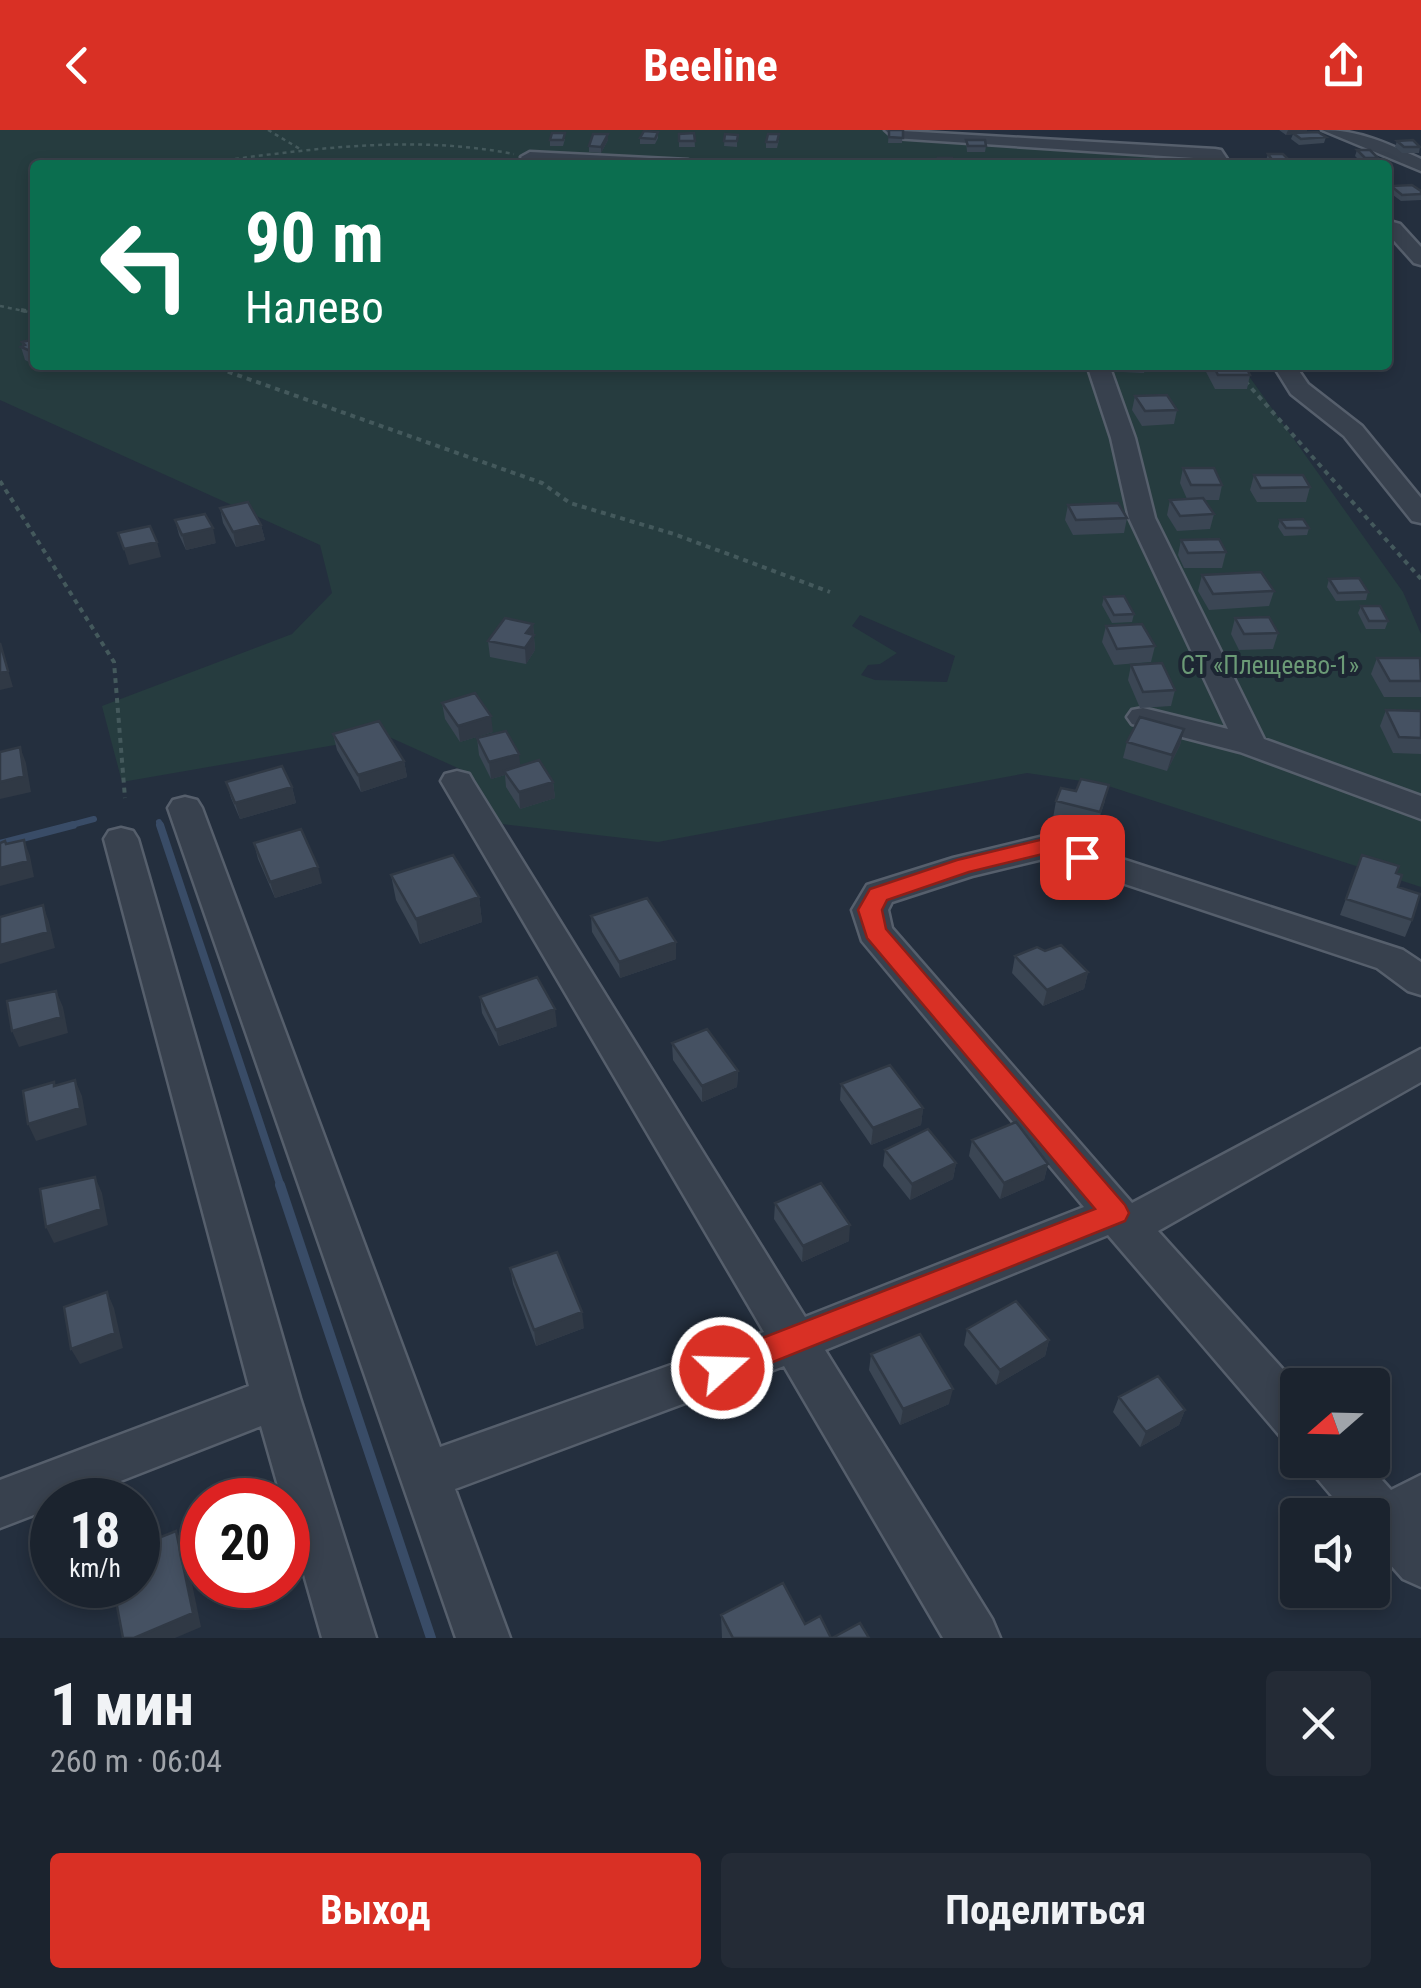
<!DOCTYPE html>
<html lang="ru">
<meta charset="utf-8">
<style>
body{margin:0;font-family:"Roboto Condensed",sans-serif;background:#242b36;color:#f1f3f6;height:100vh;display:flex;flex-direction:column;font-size:38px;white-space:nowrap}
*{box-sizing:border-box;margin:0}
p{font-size:32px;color:#a0a4aa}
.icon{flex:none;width:55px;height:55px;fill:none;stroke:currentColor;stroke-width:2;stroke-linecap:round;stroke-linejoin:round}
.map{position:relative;height:1508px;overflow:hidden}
.drawer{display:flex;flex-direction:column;background:#1b232e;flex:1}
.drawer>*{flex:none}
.banner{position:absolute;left:30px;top:30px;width:1362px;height:210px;border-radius:10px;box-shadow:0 5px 15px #0003,0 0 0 2px #39404a;background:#0b6e4f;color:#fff;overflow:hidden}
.needle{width:65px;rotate:250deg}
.tools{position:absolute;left:1280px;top:1238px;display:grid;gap:20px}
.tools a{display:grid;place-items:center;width:110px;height:110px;border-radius:10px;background:#1b232e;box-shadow:0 5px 15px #0003,0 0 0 2px #39404a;font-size:50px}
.speed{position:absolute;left:30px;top:1348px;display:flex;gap:20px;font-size:50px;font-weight:700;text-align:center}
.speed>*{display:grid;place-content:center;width:130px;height:130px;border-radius:50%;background:#1b232e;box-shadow:0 5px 15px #0003,0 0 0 2px #39404a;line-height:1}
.speed small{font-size:25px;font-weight:400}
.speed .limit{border:15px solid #d22;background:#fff;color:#111}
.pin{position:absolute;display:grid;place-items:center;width:85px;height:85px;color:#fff;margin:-42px;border-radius:20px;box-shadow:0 5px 15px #0006}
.me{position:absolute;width:110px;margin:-55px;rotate:70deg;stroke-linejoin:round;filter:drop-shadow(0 0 8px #0008)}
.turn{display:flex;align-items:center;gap:35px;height:210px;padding:0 50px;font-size:45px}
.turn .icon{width:130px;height:130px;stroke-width:2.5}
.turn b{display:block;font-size:70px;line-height:85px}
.round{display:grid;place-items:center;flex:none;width:105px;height:105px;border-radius:10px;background:#242b36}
.headline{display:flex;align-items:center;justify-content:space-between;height:170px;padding:0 50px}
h1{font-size:60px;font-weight:700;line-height:75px}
.primary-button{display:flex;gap:20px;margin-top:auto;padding:20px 50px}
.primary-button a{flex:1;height:115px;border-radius:10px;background:#d93025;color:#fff;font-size:40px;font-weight:700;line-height:115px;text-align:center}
.primary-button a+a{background:#242b36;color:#f1f3f6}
header{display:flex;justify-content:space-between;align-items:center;height:130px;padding:0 50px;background:#d93025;color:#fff;font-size:45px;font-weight:700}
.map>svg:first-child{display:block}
</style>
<header><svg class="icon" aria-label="back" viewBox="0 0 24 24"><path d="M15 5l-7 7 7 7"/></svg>Beeline<svg class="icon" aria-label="share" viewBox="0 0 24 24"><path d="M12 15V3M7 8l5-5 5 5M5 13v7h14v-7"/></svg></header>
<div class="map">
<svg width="1421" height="1508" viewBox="0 0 1421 1508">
<rect width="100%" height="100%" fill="#242f3e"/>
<path fill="#263c3f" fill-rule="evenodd" d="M0,0H893L894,3L1215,24L1222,35H35V235H1241L1403,462L1421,504V757L1102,654L1027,643L658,712L476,691L471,644L387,606L122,652L102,576L292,504L332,463L320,415L0,270ZM860,485L955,526L947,552L875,550L861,545L868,535L880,534L897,523L852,496Z"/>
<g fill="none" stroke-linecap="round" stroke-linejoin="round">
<path stroke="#394c67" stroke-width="6" d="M159,692L161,697
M64,697L94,689"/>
<path stroke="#394c67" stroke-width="8" d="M160,695L281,1057
M0,714L73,695"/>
<path stroke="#394c67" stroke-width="10" d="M280,1055L431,1508"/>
<g stroke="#565f6c" stroke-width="5">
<path id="minor" d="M885,0L1215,19L1221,20L1231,35H1213L1209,29L894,8Z
M1322,0C1359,0 1387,13 1421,29V41Z
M530,22L688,30L697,35L524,31L521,27Z
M1393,92L1400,94L1421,117V135L1414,133L1388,104V94Z
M1087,235H1109L1135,308L1155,388L1264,609L1421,666V689L1240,622L1132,594L1127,587L1132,580L1143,578L1228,599L1129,388L1111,308Z
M1273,235H1295L1308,254L1362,296L1421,368V393L1412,391L1344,306L1291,264Z
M457,641L469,644L473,651L805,1187L1084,1077L862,811L852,780L867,755L953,728L1048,705L1403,820L1421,832V865L1408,861L1377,838L1047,728L972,746L892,772L888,780L892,798L1132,1073L1421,919V952L1158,1101L1298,1256V1313L1281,1307L1108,1105L825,1220L992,1489L1000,1508H943L784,1236L455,1359L510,1508H456L168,678L173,670L185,667L197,670L202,678L440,1317L764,1202L441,651L445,644Z
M121,698L133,701L138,709L300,1268L376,1508H322L288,1388V1370H282L261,1296L72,1370H52V1378L0,1398V1350L249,1256L104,709L109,701Z
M1308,1330H1364L1391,1360L1421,1345V1457L1403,1449L1372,1414V1385H1348L1315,1346Z"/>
</g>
<path stroke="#44595c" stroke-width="2.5" stroke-dasharray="4 4" stroke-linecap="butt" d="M268,0L300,19
M219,31C318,18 415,5 514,24
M0,176L33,183"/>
<path stroke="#44595c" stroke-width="4" stroke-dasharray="5 5" stroke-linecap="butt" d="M21,180L35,183
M209,235L542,353L570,373L674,404L830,462
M1245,251L1421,449
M0,351L114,532L125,668"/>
<use href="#minor" fill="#38414e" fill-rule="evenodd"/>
</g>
<path fill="#3b4654" d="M889,0H903L902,13H888Z
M1279,0H1307L1306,2L1326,7L1324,13L1299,15L1291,9L1293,4L1286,5Z
M658,2V8L655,14H640V8Z
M694,3L695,17H679V4Z
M608,4V10L601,23L589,22V16Z
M725,4L737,10V17L724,16Z
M565,9L563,16H550V10Z
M779,10L777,18H766V12Z
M966,10L986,16L985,22H967Z
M1397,11L1420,17L1419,23H1402L1395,17Z
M1357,20L1378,28L1377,34H1363L1355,26Z
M1268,24L1289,30L1288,35H1271L1266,30Z
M1391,56L1421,61V70L1401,71L1389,62Z
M35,209V235L25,230L21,217L23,216L22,212Z
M1122,235H1146L1144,243L1123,242Z
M1191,235H1245L1250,245L1247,259H1215L1205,240L1207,235Z
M1135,266L1177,280L1174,294L1142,296L1132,280Z
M1183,338L1222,355L1219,370H1204L1214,384L1210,399L1177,401L1167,385L1170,370L1187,369L1180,353Z
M1254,345L1310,357L1306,372H1257L1250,360Z
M1068,375L1127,388L1124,403L1073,405L1065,390Z
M220,378L261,395L265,410L236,417L223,393Z
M175,390L216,413L186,420L179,405Z
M1280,390L1309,398L1307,405L1284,406L1278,397Z
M1181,410L1226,422L1222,438H1184L1178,425Z
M1202,445L1274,461L1269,476L1209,480L1198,461Z
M1329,449L1368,462L1366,470L1336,471L1327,457Z
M1104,467L1134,484L1132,492L1112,493L1102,475Z
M1361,476L1388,491L1385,499H1366L1358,483Z
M1235,488L1278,503L1273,519L1239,520L1231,504Z
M533,494L535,520L526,534L490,527L488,511Z
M1106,496L1155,516L1151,532L1114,535L1102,512Z
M1377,528L1421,529V567H1384L1371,544Z
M1131,535L1175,560L1171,576L1140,578L1128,550Z
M442,573L493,602L460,612L445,589Z
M1386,580L1421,581V624L1393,623L1380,596Z
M1184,599L1180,615L1167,641L1123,628L1127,612Z
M333,604L404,631L407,647L361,662L337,620Z
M477,608L520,636L553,652L555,668L520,679L506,657L505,645L491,649L479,625Z
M226,652L292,657L296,673L240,689L231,668Z
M1056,671H1105L1096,698L1053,688Z
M254,713L322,753L275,768L258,729Z
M1362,725L1396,743L1398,757L1412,790L1405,807L1340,785Z
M391,745L479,767L482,792L420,814L396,770Z
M591,786L676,829L620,848L592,802Z
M1015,826L1088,842L1084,859L1043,876L1012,843Z
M480,867L557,896L499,916L482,883Z
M672,913L738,941L737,957L702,972L673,930Z
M841,954L923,978L921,995L871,1015L840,970Z
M972,1010L1048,1034L1044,1050L1000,1069L969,1026Z
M885,1020L956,1033L953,1049L910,1070L883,1036Z
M775,1073L849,1111L802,1132L774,1089Z
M510,1138L584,1198L536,1216L513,1154Z
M967,1199L1049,1210L1045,1226L996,1255L964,1215Z
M871,1224L949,1274L900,1295L869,1240Z
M1119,1267L1185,1280L1179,1295L1140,1317L1113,1282Z
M721,1485L805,1494L831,1508H722Z"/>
<path fill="#303945" d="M1288,0H1307L1306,3L1286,5Z
M608,4V10L601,23V17Z
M261,395L265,410L236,417L233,402Z
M213,398L216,413L186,420L182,405Z
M157,412L161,427L129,435L124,419Z
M533,494L535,520L526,534L525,518L526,503Z
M0,513L13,557L0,560Z
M491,586L493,602L460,612L458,596Z
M1184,599L1180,615L1167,641L1172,625Z
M20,617L26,633L31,662L0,669V652Z
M519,624L521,641H504L505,645L491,649L489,632Z
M404,631L407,647L361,662L358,645Z
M553,652L555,668L520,679L519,662Z
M292,657L296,673L240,689L235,673Z
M24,710L30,726L34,747L0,756V738Z
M318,737L322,753L275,768L270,752Z
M479,767L482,792L420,814L416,789Z
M43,775L49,792L55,818L0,834V815Z
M676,812V829L620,848L619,832Z
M1088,842L1084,859L1043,876L1047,860Z
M56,861L63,877L68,903L19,917L12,901Z
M555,879L557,896L499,916L496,900Z
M738,941L737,957L702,972V956Z
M75,950L82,966L87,995L36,1011L28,994Z
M923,978L921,995L871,1015L873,998Z
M956,1033L953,1049L910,1070L912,1054Z
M1048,1034L1044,1050L1000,1069L1004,1053Z
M95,1047L102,1063L108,1095L54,1113L46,1097Z
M850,1095L849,1111L802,1132L803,1116Z
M107,1162L114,1178L123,1218L80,1234L71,1219Z
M582,1182L584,1198L536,1216L534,1200Z
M1049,1210L1045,1226L996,1255L1000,1240Z
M953,1259L949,1274L900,1295L903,1279Z
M1185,1280L1179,1295L1140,1317L1146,1302Z
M176,1401L184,1415L201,1497L175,1508H134Z"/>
<path fill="#455162" stroke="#303945" stroke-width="2.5" d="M889,0H903V8L889,7Z
M644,1L658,2L655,9L640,8Z
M1318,2L1326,7L1301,9L1293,3Z
M552,3H565L563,10H550Z
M694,3L695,11H679V4Z
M593,4H608L601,17L589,16Z
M725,4L738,5L737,11H724Z
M768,4H779L777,12H766Z
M966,10H985L986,16H968Z
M1413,10L1420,17H1404L1397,11Z
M1357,20H1370L1378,28H1365Z
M1268,24H1283L1289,30L1273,31Z
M938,28H952L953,35H940Z
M1161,30H1174L1177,35H1164Z
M1412,55L1421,61V64L1402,65L1391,56Z
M35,209V223L21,217L25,215L22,212Z
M1213,235H1245L1250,245H1218Z
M1167,265L1177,280L1145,281L1135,266Z
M1183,338H1214L1222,355H1191Z
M1254,345H1303L1310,357L1261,358Z
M1203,368L1214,384L1180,386L1170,370Z
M248,372L261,395L233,402L220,378Z
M1118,373L1127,388L1076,390L1068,375Z
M205,384L213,398L182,405L175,390Z
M1303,389L1309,398H1286L1280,390Z
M150,396L157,412L124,419L118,403Z
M1219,409L1226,422L1188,423L1181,410Z
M1261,442L1274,461L1213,464L1202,445Z
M1359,448L1368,462L1338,463L1329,449Z
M1124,466L1134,484L1114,485L1104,467Z
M1361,476H1380L1388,491H1369Z
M1269,487L1278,503L1244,504L1235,488Z
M505,488L533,494L526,503L534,505L525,518L488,511Z
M1142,494L1155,516L1117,519L1106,496Z
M0,513L8,541L0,543Z
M1377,528H1420L1421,551H1390Z
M1162,533L1175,560L1143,562L1131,535Z
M475,563L491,586L458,596L442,573Z
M1386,580L1421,581V608L1399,607Z
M1140,587L1184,599L1172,625L1127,612Z
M379,591L404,631L358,645L333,604Z
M506,601L519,624L489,632L477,608Z
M20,617L24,646L0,652V622Z
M539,630L553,652L519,662L504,641Z
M282,636L292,657L235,673L226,652Z
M1081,649L1109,655L1100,682L1056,671L1061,658L1076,661Z
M301,699L318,737L270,752L254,713Z
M24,710L28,731L0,738V713L5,711L6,714Z
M453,725L479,767L416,789L391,745Z
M1362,725L1399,736L1396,743L1402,745L1398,757L1420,764L1412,790L1346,769Z
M647,768L676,812L619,832L591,786Z
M43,775L48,802L0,815V787Z
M1061,815L1088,842L1047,860L1015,826L1037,817L1045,821Z
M537,847L555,879L496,900L480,867Z
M56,861L61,887L12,901L7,871Z
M707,899L738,941L702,956L672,913Z
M890,935L923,978L873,998L841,954Z
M75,950L80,978L28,994L23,961L54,952V956Z
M1016,992L1048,1034L1004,1053L972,1010Z
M928,999L956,1033L912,1054L885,1020Z
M95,1047L101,1079L46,1097L40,1059Z
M821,1053L850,1095L803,1116L775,1073Z
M557,1122L582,1182L534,1200L510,1138Z
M107,1162L115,1203L71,1219L64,1177Z
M1016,1171L1049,1210L1000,1240L967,1199Z
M920,1204L953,1259L903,1279L871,1224Z
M1158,1246L1185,1280L1146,1302L1119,1267Z
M176,1401L193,1483L134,1508H123L113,1455H138V1416Z
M783,1453L805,1494L820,1486L831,1508H733L721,1485Z
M860,1493L869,1508H832Z"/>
<path fill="#d93025" stroke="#8d1f18" stroke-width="2.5" d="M1048,708L1090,722L1093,727L1082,734L1047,723L969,742L887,770L882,780L886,799L1125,1075L1129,1083L1125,1091L733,1248L722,1252L711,1248L707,1238L711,1228L1095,1079L867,808L858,780L870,759L957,730Z"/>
<g text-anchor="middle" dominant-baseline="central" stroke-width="8" stroke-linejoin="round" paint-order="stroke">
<g font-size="25" fill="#6b9a76" stroke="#1d2633">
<text x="1270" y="535">СТ «Плещеево-1»</text>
</g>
</g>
</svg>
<div class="tools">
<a><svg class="needle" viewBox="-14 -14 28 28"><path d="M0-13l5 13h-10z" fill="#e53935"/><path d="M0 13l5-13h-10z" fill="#a0a4aa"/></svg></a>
<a><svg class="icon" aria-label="sound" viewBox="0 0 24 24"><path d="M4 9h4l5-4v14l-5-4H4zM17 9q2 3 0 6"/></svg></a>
</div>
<div class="speed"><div>18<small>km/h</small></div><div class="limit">20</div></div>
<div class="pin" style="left:1082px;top:727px;background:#d93025"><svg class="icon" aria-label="arrive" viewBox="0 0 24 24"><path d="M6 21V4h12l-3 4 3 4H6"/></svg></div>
<svg class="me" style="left:722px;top:1238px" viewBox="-20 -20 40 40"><circle r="17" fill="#d93025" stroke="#fff" stroke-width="3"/><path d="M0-11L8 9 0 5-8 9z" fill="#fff"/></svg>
<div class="banner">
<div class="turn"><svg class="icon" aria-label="left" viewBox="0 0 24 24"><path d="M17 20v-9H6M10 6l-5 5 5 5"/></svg><div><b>90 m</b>Налево</div></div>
</div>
</div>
<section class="drawer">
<div class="headline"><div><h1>1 мин</h1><p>260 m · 06:04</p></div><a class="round"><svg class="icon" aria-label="close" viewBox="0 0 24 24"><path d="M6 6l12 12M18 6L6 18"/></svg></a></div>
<div class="primary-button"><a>Выход</a><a>Поделиться</a></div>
</section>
